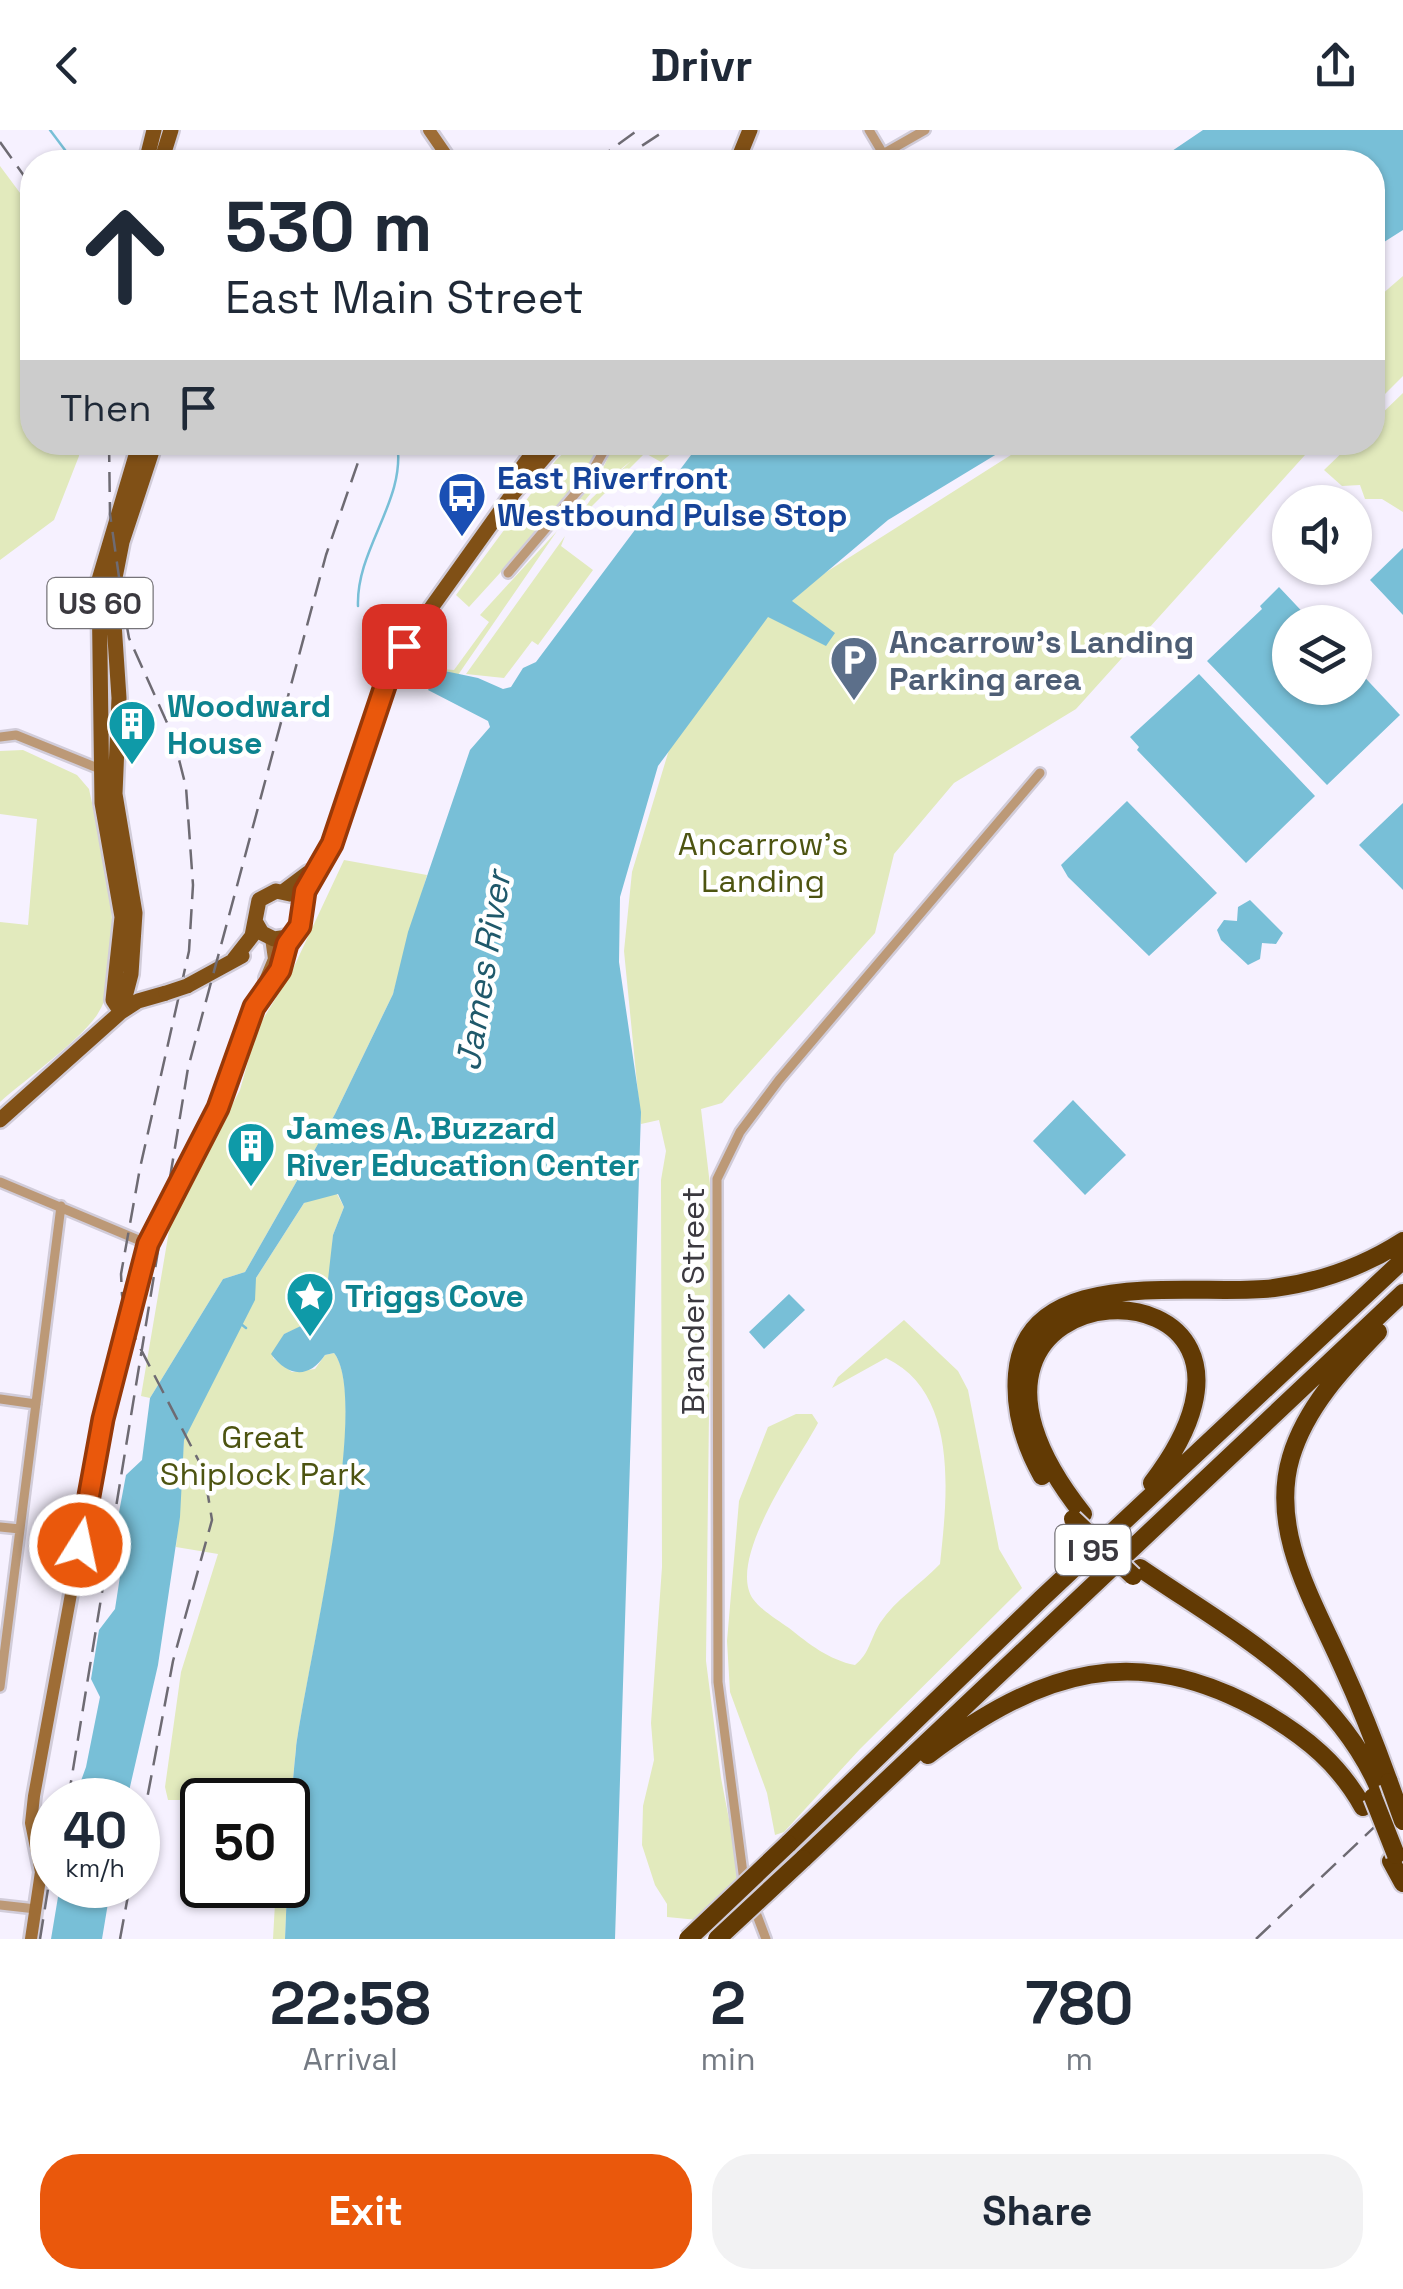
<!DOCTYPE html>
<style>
body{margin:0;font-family:"Space Grotesk",sans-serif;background:#f2f2f3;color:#1f2937;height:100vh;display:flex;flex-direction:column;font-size:38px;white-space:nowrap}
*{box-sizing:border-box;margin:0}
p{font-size:32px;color:#747a83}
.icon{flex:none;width:55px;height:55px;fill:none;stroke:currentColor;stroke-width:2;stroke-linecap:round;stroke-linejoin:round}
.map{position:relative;height:1809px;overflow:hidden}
.side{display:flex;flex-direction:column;background:#fff;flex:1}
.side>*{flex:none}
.banner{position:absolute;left:20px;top:20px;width:1365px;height:305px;border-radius:40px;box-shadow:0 2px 8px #0004;background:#fff;color:#1f2937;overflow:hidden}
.buttons{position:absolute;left:1272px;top:355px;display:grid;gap:20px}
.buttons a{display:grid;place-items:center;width:100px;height:100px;border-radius:50%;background:#fff;box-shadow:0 2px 8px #0004;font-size:50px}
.speed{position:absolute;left:30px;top:1648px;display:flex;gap:20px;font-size:50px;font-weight:700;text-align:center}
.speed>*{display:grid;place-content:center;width:130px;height:130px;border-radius:50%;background:#fff;box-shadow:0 2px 8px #0004;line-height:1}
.speed small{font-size:25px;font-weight:400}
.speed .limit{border:5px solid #111;border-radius:15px;background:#fff;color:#111}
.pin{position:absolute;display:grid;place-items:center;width:85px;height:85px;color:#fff;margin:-42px;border-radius:20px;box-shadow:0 5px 15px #0006}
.me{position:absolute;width:110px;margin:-55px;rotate:10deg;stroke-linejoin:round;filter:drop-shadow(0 0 8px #0008)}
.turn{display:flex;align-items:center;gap:35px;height:210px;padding:0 40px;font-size:45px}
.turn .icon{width:130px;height:130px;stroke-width:2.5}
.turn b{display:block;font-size:70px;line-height:85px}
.then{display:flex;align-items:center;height:95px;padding:0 40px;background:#0003;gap:20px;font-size:38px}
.eta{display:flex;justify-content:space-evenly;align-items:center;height:170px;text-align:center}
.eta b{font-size:60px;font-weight:700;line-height:70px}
.primary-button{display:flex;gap:20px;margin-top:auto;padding:20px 40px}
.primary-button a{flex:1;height:115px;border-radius:40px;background:#ea580c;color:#fff;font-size:40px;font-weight:700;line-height:115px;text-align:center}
.primary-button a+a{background:#f2f2f3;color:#1f2937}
header{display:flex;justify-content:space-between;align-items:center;height:130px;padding:0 40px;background:#fff;font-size:45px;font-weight:700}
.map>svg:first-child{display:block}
</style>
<header><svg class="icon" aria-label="back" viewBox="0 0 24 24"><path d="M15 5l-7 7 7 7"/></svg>Drivr<svg class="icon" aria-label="share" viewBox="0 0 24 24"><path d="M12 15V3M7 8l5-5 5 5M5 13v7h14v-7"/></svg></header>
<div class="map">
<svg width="1403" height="1809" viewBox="0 0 1403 1809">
<rect width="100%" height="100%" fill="#f6f1ff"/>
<path fill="#e2eabd" d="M0,36L32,79V312L80,313L79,326L54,390L0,430Z
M1403,146V246L1373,276V172Z
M1403,263V382L1382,369H1365L1360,355L1342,356L1324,340L1352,313L1372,312L1373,292Z
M574,313H602L572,364L469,477L456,465L556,330Z
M615,313H684L661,332L645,323L573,395L591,369L631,331L591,363L567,392L565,387L599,346Z
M1030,313H1335L1322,325H1305L1076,579L954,653L894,724L875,803L722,973L701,979L710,1055L711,1117L706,1531L721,1648L740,1746L698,1790L667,1787V1774L655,1755L642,1715L643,1676L654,1630L651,1593L662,1437L661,1050L666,1021L659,990L641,994L624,821L632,742L675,600L768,486L834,503L791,472L820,446Z
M557,401L458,545L441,539L454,540L489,492L480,485Z
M565,406L561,416L593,440L538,515L532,511L504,548L466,544Z
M23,620L77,645L89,659C101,716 132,833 97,885C79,911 26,949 0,972V792L28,795L37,689L0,684V621Z
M344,730L427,745L393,864L335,984L245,1142L223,1149L150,1268L141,1266L171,1089L240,960L257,899L291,843Z
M329,1063L337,1064L344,1077L333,1105L328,1177L319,1189L284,1204L273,1228L292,1242L315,1239L325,1225L334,1223C373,1272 304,1549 296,1619C289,1682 288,1746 285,1809H273L276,1755H288V1670H168L165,1657L181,1542L218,1424L176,1417L184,1310L195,1280L207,1264L256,1148L304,1073Z
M904,1190L958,1241L968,1260L999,1419L1022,1458L860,1619L784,1702L775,1705L767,1663L730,1562L727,1511L739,1371L768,1297L796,1284H812L818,1293C798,1331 726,1429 753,1469C761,1480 778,1490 789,1498C809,1514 829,1530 855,1535C870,1523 870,1509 880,1493C896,1469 920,1455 940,1434C947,1368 960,1263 886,1228L832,1258L838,1247Z"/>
<path fill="#78bfd7" d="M1203,0H1403V100L1373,119L1372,32H1131L1172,21Z
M700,313H1015L888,390L792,471L835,503L826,516L768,487L658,636L620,767L619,832L641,982L615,1809H285C288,1746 289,1682 296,1619C304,1549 372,1271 334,1223L325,1225C309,1249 288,1247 271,1224L284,1204L324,1185L333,1105L344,1077L338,1064L304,1073L256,1148L255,1170L184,1310L180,1387L158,1535L127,1670H74L86,1637L100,1567L91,1549L99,1500L115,1479L124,1420L114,1409L126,1345L142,1330L150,1268L223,1149L245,1142L335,984L393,864L408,802L470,620L490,597L488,591L428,560L440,540L478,548L503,559L511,557L523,538L536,532Z
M1403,418V485L1370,450Z
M1279,457L1312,492H1290V558H1355V537L1400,585L1327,655L1207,531L1262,479L1260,476Z
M1199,544L1315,666L1246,733L1137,620L1139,617L1130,607Z
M1127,671L1217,763L1149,826L1068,747L1061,735Z
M1403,673V760L1359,715Z
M1250,770L1283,803L1276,814L1262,813L1260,829L1248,835L1221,810L1217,800L1224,790L1237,791L1238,777Z
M1073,970L1126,1025L1085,1065L1033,1011Z
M789,1164L805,1180L764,1219L749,1202Z
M60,1755H111L102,1809H51Z"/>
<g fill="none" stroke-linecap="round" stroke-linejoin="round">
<path stroke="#78bfd7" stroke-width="2.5" d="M50,0L74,32
M358,476C356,418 407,370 397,312
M241,1194L246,1198"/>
<g stroke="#d1ccd9" stroke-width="14">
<path id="minor" d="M869,0L888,32
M883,24L925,0
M508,443L587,350L609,312
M0,607L16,605L105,641
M0,1052L148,1114
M0,1269L36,1274
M0,1397L20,1399
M0,1557L61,1076
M0,1775L36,1779
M766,1809L744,1751L718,1552L717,1049L740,1002L779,950L1040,643"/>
</g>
<g stroke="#d1ccd9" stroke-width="18">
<path id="secondary" d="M429,0L451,32
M266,848L274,829L271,808
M31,1809L41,1742L31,1693L34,1666L103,1289L133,1158L148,1114L218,978L255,877L280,840L292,805"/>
</g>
<g stroke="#d1ccd9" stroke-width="20">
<path id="primary" d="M146,32L154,0
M161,32L171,0
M737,32L750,0
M516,346L541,312
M284,761L308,743
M255,791L262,803L274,809L288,807L300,796L304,764L335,707L396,527L514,362L557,312
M234,829L252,806L259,770L276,761L290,764
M187,856L242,826
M121,882L113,870L122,787L102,673L99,450L140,312
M121,882L131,844L135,783L115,664L119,568L112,463L122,412L155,312
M0,990L121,882L138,871L166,863"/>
</g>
<g stroke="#d1ccd9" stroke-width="22">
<path id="motorway" d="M1378,1202C1343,1238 1306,1277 1291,1327C1269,1401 1314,1472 1343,1538C1360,1575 1375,1613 1389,1652
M1042,1346C1024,1314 1014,1281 1017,1244C1026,1131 1199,1168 1274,1158C1320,1152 1364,1136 1403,1111
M1083,1384C876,1124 1336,1112 1152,1353
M1140,1438C1232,1501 1335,1554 1380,1661
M928,1625C1040,1541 1136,1509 1265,1583C1307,1608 1339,1634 1363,1677
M788,1714L1041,1469L1403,1130
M803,1729L1403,1163
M1391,1731L1403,1753"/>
</g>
<use href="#minor" stroke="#bc9977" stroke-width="9"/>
<use href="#secondary" stroke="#9e6d36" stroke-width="12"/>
<use href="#primary" stroke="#805016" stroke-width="15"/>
<use href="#motorway" stroke="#623a04" stroke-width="18"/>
<path stroke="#6e6b73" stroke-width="2.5" stroke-dasharray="20 10" stroke-linecap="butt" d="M0,12L32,57
M594,32L638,0
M617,32L666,0
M109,312L110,384L123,475L129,508L173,606L186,657L193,755L189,821L140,1038L121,1144L122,1165L134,1206L204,1341L212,1390L173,1531L138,1717
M68,1670L188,938L326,425L365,312
M40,1809L52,1734
M120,1809L130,1755
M1256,1809L1403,1670"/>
<g stroke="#d1ccd9" stroke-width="20" stroke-linecap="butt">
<path id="primary-bridge" d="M166,863L187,856"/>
</g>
<g stroke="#d1ccd9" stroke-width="22" stroke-linecap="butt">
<path id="motorway-bridge" d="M1073,1389L1133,1446
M1389,1652L1403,1691
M1373,1667L1396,1725
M688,1809L788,1714
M717,1809L803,1729"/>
</g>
<use href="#primary-bridge" stroke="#805016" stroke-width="15"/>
<use href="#motorway-bridge" stroke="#623a04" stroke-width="18"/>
</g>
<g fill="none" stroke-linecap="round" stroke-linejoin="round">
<g stroke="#983908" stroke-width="25">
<path id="route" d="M80,1415L103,1289L148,1114L218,978L254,877L280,840L287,814L300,796L305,761L332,714L389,544L404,516"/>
</g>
<use href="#route" stroke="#ea580c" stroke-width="18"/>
</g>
<defs>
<g id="bus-pin" transform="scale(2.5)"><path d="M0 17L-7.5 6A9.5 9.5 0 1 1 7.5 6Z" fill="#1a4fb4" stroke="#fff"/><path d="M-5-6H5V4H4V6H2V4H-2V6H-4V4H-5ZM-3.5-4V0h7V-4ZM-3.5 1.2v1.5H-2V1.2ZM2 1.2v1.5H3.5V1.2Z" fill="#fff"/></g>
<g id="parking-pin" transform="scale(2.5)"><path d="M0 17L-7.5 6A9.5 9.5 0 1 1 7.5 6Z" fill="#5c6f8a" stroke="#fff"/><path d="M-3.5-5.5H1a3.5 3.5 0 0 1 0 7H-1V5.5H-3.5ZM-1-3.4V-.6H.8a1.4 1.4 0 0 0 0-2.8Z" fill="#fff"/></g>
<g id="building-pin" transform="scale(2.5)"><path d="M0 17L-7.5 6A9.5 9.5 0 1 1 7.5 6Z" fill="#0f9aa8" stroke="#fff"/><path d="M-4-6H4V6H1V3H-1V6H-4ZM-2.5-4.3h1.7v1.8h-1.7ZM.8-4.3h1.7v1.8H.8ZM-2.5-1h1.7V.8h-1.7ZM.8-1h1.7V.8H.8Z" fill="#fff"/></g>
<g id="sight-pin" transform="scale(2.5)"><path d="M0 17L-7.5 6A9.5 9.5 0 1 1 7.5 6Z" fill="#0f9aa8" stroke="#fff"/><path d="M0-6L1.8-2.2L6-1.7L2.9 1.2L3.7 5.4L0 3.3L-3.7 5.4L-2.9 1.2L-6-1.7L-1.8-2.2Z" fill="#fff"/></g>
</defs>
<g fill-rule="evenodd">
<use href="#bus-pin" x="462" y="366"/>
<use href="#parking-pin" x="854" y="530"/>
<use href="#building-pin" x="132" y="594"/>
<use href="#building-pin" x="251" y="1016"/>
<use href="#sight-pin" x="310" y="1166"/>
</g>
<g text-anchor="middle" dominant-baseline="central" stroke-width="9" stroke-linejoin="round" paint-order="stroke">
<g fill="#fff" stroke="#767479" stroke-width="2.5">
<rect x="47.5" y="448" width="105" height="50" rx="8"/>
<rect x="1055.5" y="1395" width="75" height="50" rx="8"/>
</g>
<g font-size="30" font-weight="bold" fill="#3b393f">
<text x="100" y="473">US 60</text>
<text x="1093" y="1420">I 95</text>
</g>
<g font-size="32" font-weight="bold" fill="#164399" stroke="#fff" text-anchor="start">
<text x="497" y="348">East Riverfront<tspan x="497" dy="37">Westbound Pulse Stop</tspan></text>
</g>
<g font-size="32" font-weight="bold" fill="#4e5e75" stroke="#fff" text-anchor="start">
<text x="889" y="512">Ancarrow's Landing<tspan x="889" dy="37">Parking area</tspan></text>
</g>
<g font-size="32" font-weight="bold" fill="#0d838f" stroke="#fff" text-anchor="start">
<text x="167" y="576">Woodward<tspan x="167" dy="37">House</tspan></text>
<text x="286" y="998">James A. Buzzard<tspan x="286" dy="37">River Education Center</tspan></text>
<text x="345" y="1166">Triggs Cove</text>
</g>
<g font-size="32" fill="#4d5411" stroke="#fff">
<text x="763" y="714">Ancarrow's<tspan x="763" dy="37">Landing</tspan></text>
<text x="263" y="1307">Great<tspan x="263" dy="37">Shiplock Park</tspan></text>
</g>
<g font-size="32" fill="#3b393f" stroke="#fff">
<text transform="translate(693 1171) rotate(-90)">Brander Street</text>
</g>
<g font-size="35" font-style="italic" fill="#1f596b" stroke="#fff">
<text transform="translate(483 841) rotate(-81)">James River</text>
</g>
</g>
</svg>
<div class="buttons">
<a><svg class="icon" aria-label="sound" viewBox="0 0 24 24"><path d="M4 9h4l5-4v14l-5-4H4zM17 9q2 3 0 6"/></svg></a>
<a><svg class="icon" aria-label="layers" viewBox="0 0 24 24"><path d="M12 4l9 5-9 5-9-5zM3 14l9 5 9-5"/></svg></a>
</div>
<div class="speed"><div>40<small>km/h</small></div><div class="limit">50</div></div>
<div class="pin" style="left:404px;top:516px;background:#d93025"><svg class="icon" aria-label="arrive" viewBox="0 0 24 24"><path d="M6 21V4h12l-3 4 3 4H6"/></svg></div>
<svg class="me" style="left:80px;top:1415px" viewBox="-20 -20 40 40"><circle r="17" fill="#ea580c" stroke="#fff" stroke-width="3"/><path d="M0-11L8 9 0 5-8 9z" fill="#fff"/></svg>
<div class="banner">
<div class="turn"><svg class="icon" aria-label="ahead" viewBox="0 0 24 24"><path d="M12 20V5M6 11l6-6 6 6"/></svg><div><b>530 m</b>East Main Street</div></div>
<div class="then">Then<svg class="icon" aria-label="arrive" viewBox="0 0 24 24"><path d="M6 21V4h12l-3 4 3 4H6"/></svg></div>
</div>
</div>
<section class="side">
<div class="eta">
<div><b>22:58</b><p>Arrival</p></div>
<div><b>2</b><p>min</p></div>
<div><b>780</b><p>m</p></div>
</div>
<div class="primary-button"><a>Exit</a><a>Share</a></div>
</section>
